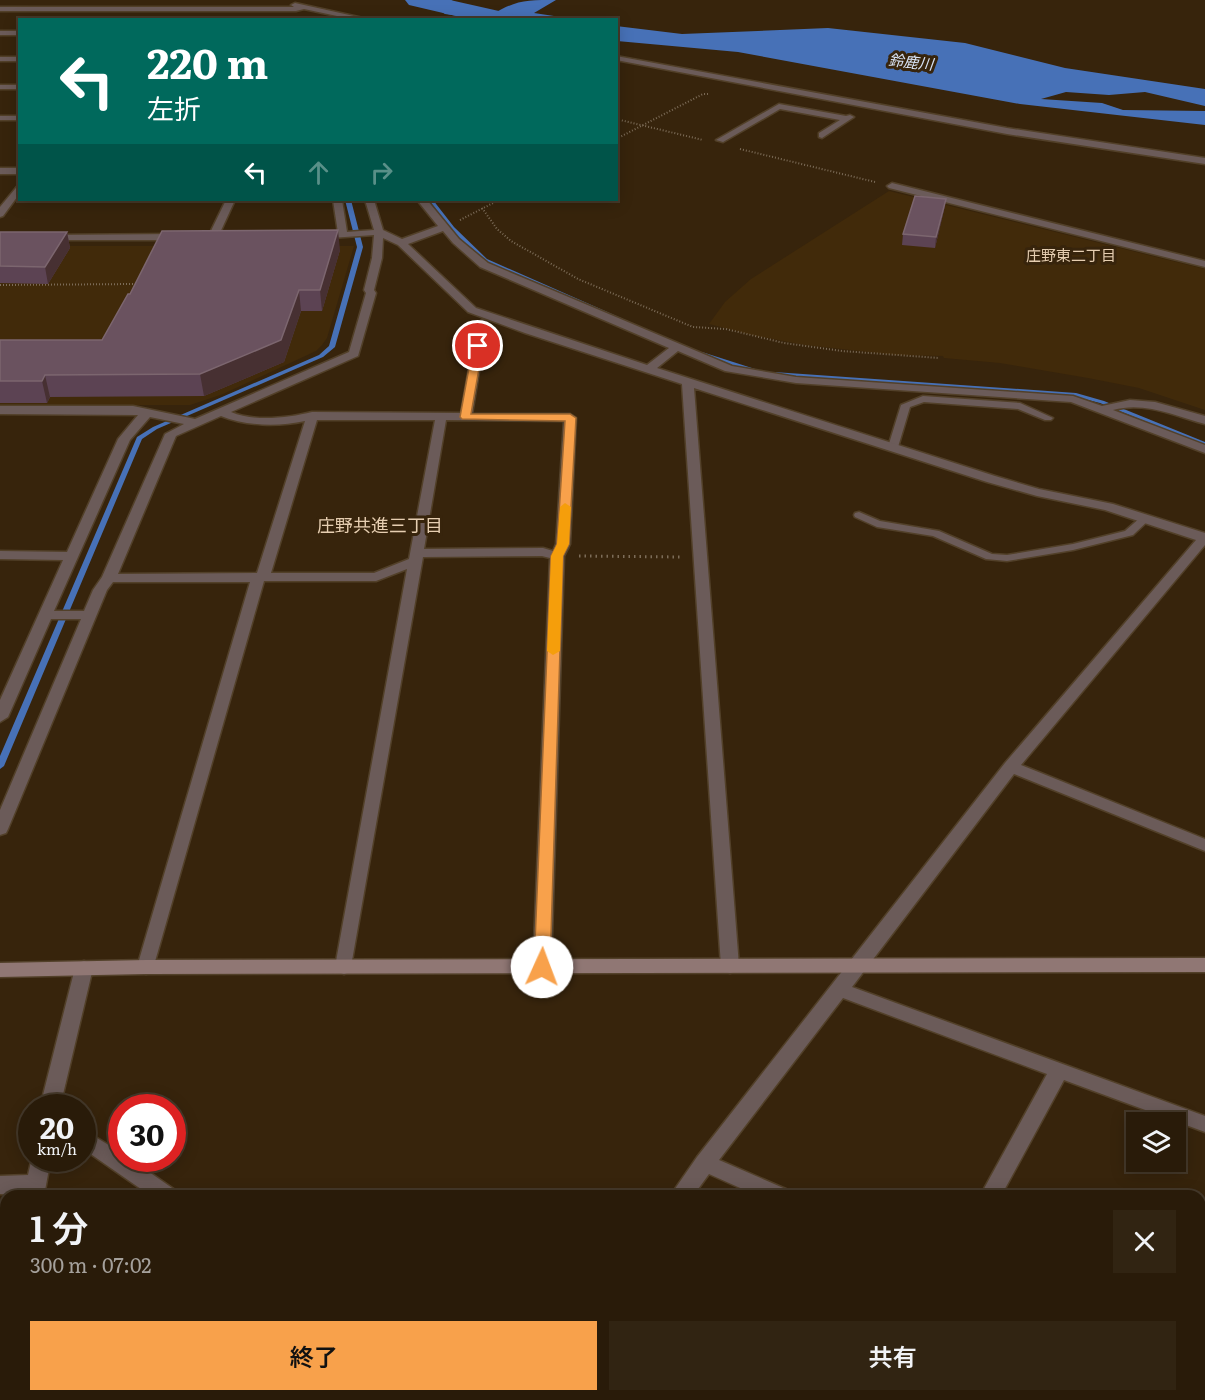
<!DOCTYPE html>
<html lang="ja">
<meta charset="utf-8">
<style>
body{margin:0;font-family:Literata,"Noto Sans JP",serif;background:#312412;color:#f1f3f6;height:100vh;display:flex;flex-direction:column;font-size:22px;white-space:nowrap}
*{box-sizing:border-box;margin:0}
p{font-size:20px;color:#a5a19c}
.icon{flex:none;width:33px;height:33px;fill:none;stroke:currentColor;stroke-width:2;stroke-linecap:round;stroke-linejoin:round}
.map{position:relative;flex:1;overflow:hidden}
.details{position:absolute;left:0px;top:1190px;width:1206px;height:212px;display:flex;flex-direction:column;background:#291b09;border-radius:18px 18px 0 0;box-shadow:0 3px 15px #0003,0 0 0 2px #45392a}
.details>*{flex:none}
.banner{position:absolute;left:18px;top:18px;width:600px;height:183px;border-radius:0px;box-shadow:0 3px 15px #0003,0 0 0 2px #45392a;background:#00695c;color:#fff;overflow:hidden}
.fabs{position:absolute;left:1126px;top:1112px;display:grid;gap:12px}
.fabs a{display:grid;place-items:center;width:60px;height:60px;border-radius:0px;background:#291b09;box-shadow:0 3px 15px #0003,0 0 0 2px #45392a;font-size:30px}
.speed{position:absolute;left:18px;top:1094px;display:flex;gap:12px;font-size:30px;font-weight:700;text-align:center}
.speed>*{display:grid;place-content:center;width:78px;height:78px;border-radius:50%;background:#291b09;box-shadow:0 3px 15px #0003,0 0 0 2px #45392a;line-height:1}
.speed small{font-size:15px;font-weight:400}
.speed .limit{border:9px solid #d22;background:#fff;color:#111}
.pin{position:absolute;display:grid;place-items:center;width:51px;height:51px;color:#fff;margin:-26px;border:3px solid #fff;border-radius:50%;box-shadow:0 2px 6px #0007}
.me{position:absolute;width:66px;margin:-33px;rotate:2deg;stroke-linejoin:round;filter:drop-shadow(0 0 4px #0008)}
.turn{display:flex;align-items:center;gap:21px;height:126px;padding:0 30px;font-size:27px}
.turn .icon{width:78px;height:78px;stroke-width:2.5}
.turn b{display:block;font-size:42px;line-height:51px}
.lanes{display:flex;align-items:center;height:57px;padding:0 30px;background:#0003;justify-content:center;gap:30px;direction:ltr}
.lanes .off{opacity:.35}
.round{display:grid;place-items:center;flex:none;width:63px;height:63px;border-radius:0px;background:#312412}
.head{display:flex;align-items:center;justify-content:space-between;height:102px;padding:0 30px}
h1{font-size:36px;font-weight:600;line-height:45px}
.action{display:flex;gap:12px;margin-top:auto;padding:12px 30px}
.action a{flex:1;height:69px;border-radius:0px;background:#f8a14b;color:#111;font-size:24px;font-weight:600;line-height:69px;text-align:center}
.action a+a{background:#312412;color:#f1f3f6}
.map>svg:first-child{display:block}
</style>
<div class="map">
<svg width="1205" height="1400" viewBox="0 0 1205 1400">
<rect width="100%" height="100%" fill="#37240c"/>
<path fill="#412a0a" d="M889,191L1205,269V410L1139,388L1088,378L1000,363L944,358L943,356L896,355L805,345L756,336L709,324L725,302L751,279Z
M0,246H354L327,338L322,345L316,351L223,394L190,405H0Z"/>
<path fill="#4771b7" d="M423,0H451L474,12L492,15C515,0 527,0 556,0L534,13L574,19H480L445,14Z
M616,26L682,34L828,28L965,43L1065,68L1205,89V106L1145,92L1109,95L1066,92L1041,99L1102,103L1123,110L1205,111V125L1020,104L738,52L617,41Z"/>
<g fill="none" stroke-linecap="round" stroke-linejoin="round">
<path fill="#4771b7" fill-rule="evenodd" d="M345,200H351L363,247L335,347L323,357L157,429L142,439L4,766L0,769V756L137,437L153,427L319,355L329,346L357,247Z
M429,200H433L454,227L487,259L630,322L625,323L483,261L450,229Z
M702,352L755,369L756,370L755,371H751L700,355V353Z
M774,372L1076,393L1104,401L1205,442V446L1100,403L1076,397L772,375L771,374Z"/>
<path fill="#4771b7" fill-rule="evenodd" d="M405,0H450L517,15L520,20H473L409,5Z"/>
<g stroke="#524029" stroke-width="3">
<path id="lane" d="M923,396L1020,403L1053,418L1051,420H1045L1018,409L924,402L910,407L898,447L893,450L890,449L888,447L901,405Z
M859,512L880,521L939,531L992,554L1007,555L1073,544L1125,531L1141,517H1149L1150,519L1133,535L1073,550L1007,561L986,559L933,536L877,527L855,517L854,515L855,513Z"/>
</g>
<g stroke="#524029" stroke-width="3">
<path id="street" d="M295,3L372,20H356L304,9L296,11H0V7H294L291,5Z
M0,31H20V35H0Z
M616,56L1007,128L1205,158V164L1007,134L616,60Z
M0,57H20V61H0Z
M0,85H20V89H0Z
M779,104L846,116L850,115L854,117L822,138L819,137V133L840,120L780,109L723,142L716,140Z
M0,116H20V120H0Z
M0,168H20V174H0Z
M20,183V193L3,216L0,217V207Z
M892,183L1205,261V267L889,188L887,186Z
M226,200H235L218,237L210,239L208,237Z
M333,200H342L347,232L374,230L365,200H374L383,230L402,239L438,226L417,200H427L459,239L488,263L732,366L796,377L1073,396L1102,406L1130,400L1155,402L1205,416V424C1175,416 1145,401 1113,410L1205,445V453L1071,402L796,383L725,371L678,351L657,368L995,476L1039,489L1113,504L1205,533V545L1021,765L1205,839V851L1014,774L852,987L1205,1116V1132L1064,1080L1001,1196H980L1047,1074L843,998L719,1160L788,1190L791,1196H758L709,1174L693,1196H670L697,1157L1005,763L1196,540L1105,510L1037,496L987,482L694,388L739,966L736,971L730,973L724,971L721,966L682,384L525,333L468,312L398,245L383,238L382,258L374,290L376,293L358,356L231,412C254,422 288,418 312,412L461,413L477,323L482,320L487,323L472,414H570L576,418L570,544L564,556L551,967L548,972L542,974L536,972L533,967L550,558L542,556L423,557L350,972L344,974L338,972L335,967L407,569L376,581H264L152,972L146,974L140,972L137,967L250,582H113L107,590L8,829L6,833L0,835V810L81,619H51L8,717L0,722V700L63,560L0,559V551L67,552L118,439L138,415L0,414V406H133L195,419L349,352L366,293L364,290L372,258L374,235L316,239V235L338,233ZM443,231L453,243L480,267L669,348L647,365L476,308L408,244ZM221,416C246,426 278,427 305,421L257,573L118,574L176,436ZM150,417L184,424L165,434L102,577L93,590L84,611H54L130,440ZM317,420H435L409,559L374,573H271ZM446,420L564,421L556,544L553,551L543,548L424,549Z
M49,235L178,234L183,237L178,240H46V236Z
M84,961L90,963L93,968L60,1107H40L75,968L78,963Z
M82,1129L122,1153V1158H129L175,1190L178,1196H151L82,1148Z
M32,1157L51,1158L44,1196L0,1194V1176L28,1175Z
M6,1312V1357L0,1360V1314Z
M1200,1357L1205,1359V1381L1200,1379Z
M447,1395H474L477,1400H449Z
M519,1395H542L540,1400H516Z
M658,1395H689L692,1400H660Z
M864,1395H887L885,1400H861Z"/>
</g>
<g stroke="#524029" stroke-width="3">
<path id="secondary" d="M1205,958V972L146,974L0,977V963L146,960Z"/>
</g>
<path stroke="#7c6c58" stroke-width="2" stroke-dasharray="1 2" stroke-linecap="butt" d="M616,119L703,140
M616,139L703,94H708
M740,149L875,182
M482,208L497,229L511,241L578,279L693,327L726,329L784,343L842,351L939,358
M460,220L499,200
M0,285L137,284"/>
<path stroke="#7c6c58" stroke-width="3" stroke-dasharray="1.5 4" stroke-linecap="butt" d="M579,556L680,557"/>
<use href="#lane" fill="#6b5b59" fill-rule="evenodd"/>
<use href="#street" fill="#6b5b59" fill-rule="evenodd"/>
<use href="#secondary" fill="#907774" fill-rule="evenodd"/>
</g>
<path fill="#5c4353" d="M946,199L944,210L935,248L902,245L903,234Z
M0,232H67L70,248L48,284L0,283Z
M340,250L322,311H301L284,362L204,396L50,397L47,403H0V340H102Z"/>
<path fill="#473032" d="M946,199L944,210L935,248L936,237Z
M338,230L340,250L322,311L320,290Z
M67,232L70,248L48,284L45,267Z
M299,290L301,311L284,362L204,396L200,374Z
M45,375L50,397L47,403L42,381Z"/>
<path fill="#6a525f" stroke="#7c666f" stroke-width="1.5" d="M915,196L946,199L936,237L903,234Z
M338,230L320,290H299L281,340L200,374L45,375L42,381H0V340H102L128,294H130L162,231Z
M0,232H67L45,267L0,266Z"/>
<path fill="#f8a14b" stroke="#a16931" stroke-width="1.5" d="M478,343L483,346L471,414H570L576,418L569,544L563,556L550,967L548,972L542,974L536,972L534,967L551,556L557,544L565,421L462,419L460,417L473,346Z"/>
<path fill="#f59e0b" d="M565,503L571,507L569,544L563,556L560,651L553,655L547,651L551,556L557,544L560,507Z"/>
<g text-anchor="middle" dominant-baseline="central" stroke-width="6" stroke-linejoin="round" paint-order="stroke">
<g font-size="15" font-style="italic" fill="#d8e4f7" stroke="#37240c">
<text transform="translate(911 61) rotate(6)">鈴鹿川</text>
</g>
<g font-size="15" fill="#e6ceb1" stroke="#37240c">
<text x="1071" y="254">庄野東二丁目</text>
</g>
<g font-size="18" fill="#e6ceb1" stroke="#37240c">
<text x="380" y="524">庄野共進三丁目</text>
</g>
</g>
</svg>
<div class="fabs">
<a><svg class="icon" aria-label="layers" viewBox="0 0 24 24"><path d="M12 4l9 5-9 5-9-5zM3 14l9 5 9-5"/></svg></a>
</div>
<div class="speed"><div>20<small>km/h</small></div><div class="limit">30</div></div>
<div class="pin" style="left:478px;top:346px;background:#d93025"><svg class="icon" aria-label="arrive" viewBox="0 0 24 24"><path d="M6 21V4h12l-3 4 3 4H6"/></svg></div>
<svg class="me" style="left:542px;top:967px" viewBox="-20 -20 40 40"><circle r="19" fill="#fff"/><path d="M0-13L10 11 0 6-10 11z" fill="#f8a14b"/></svg>
<div class="banner">
<div class="turn"><svg class="icon" aria-label="left" viewBox="0 0 24 24"><path d="M17 20v-9H6M10 6l-5 5 5 5"/></svg><div><b>220 m</b>左折</div></div>
<div class="lanes"><svg class="icon" aria-label="left" viewBox="0 0 24 24"><path d="M17 20v-9H6M10 6l-5 5 5 5"/></svg><svg class="icon off" aria-label="ahead" viewBox="0 0 24 24"><path d="M12 20V5M6 11l6-6 6 6"/></svg><svg class="icon off" aria-label="right" viewBox="0 0 24 24"><path d="M7 20v-9h11M14 6l5 5-5 5"/></svg></div>
</div>
<section class="details">
<div class="head"><div><h1>1 分</h1><p>300 m · 07:02</p></div><a class="round"><svg class="icon" aria-label="close" viewBox="0 0 24 24"><path d="M6 6l12 12M18 6L6 18"/></svg></a></div>
<div class="action"><a>終了</a><a>共有</a></div>
</section>
</div>
